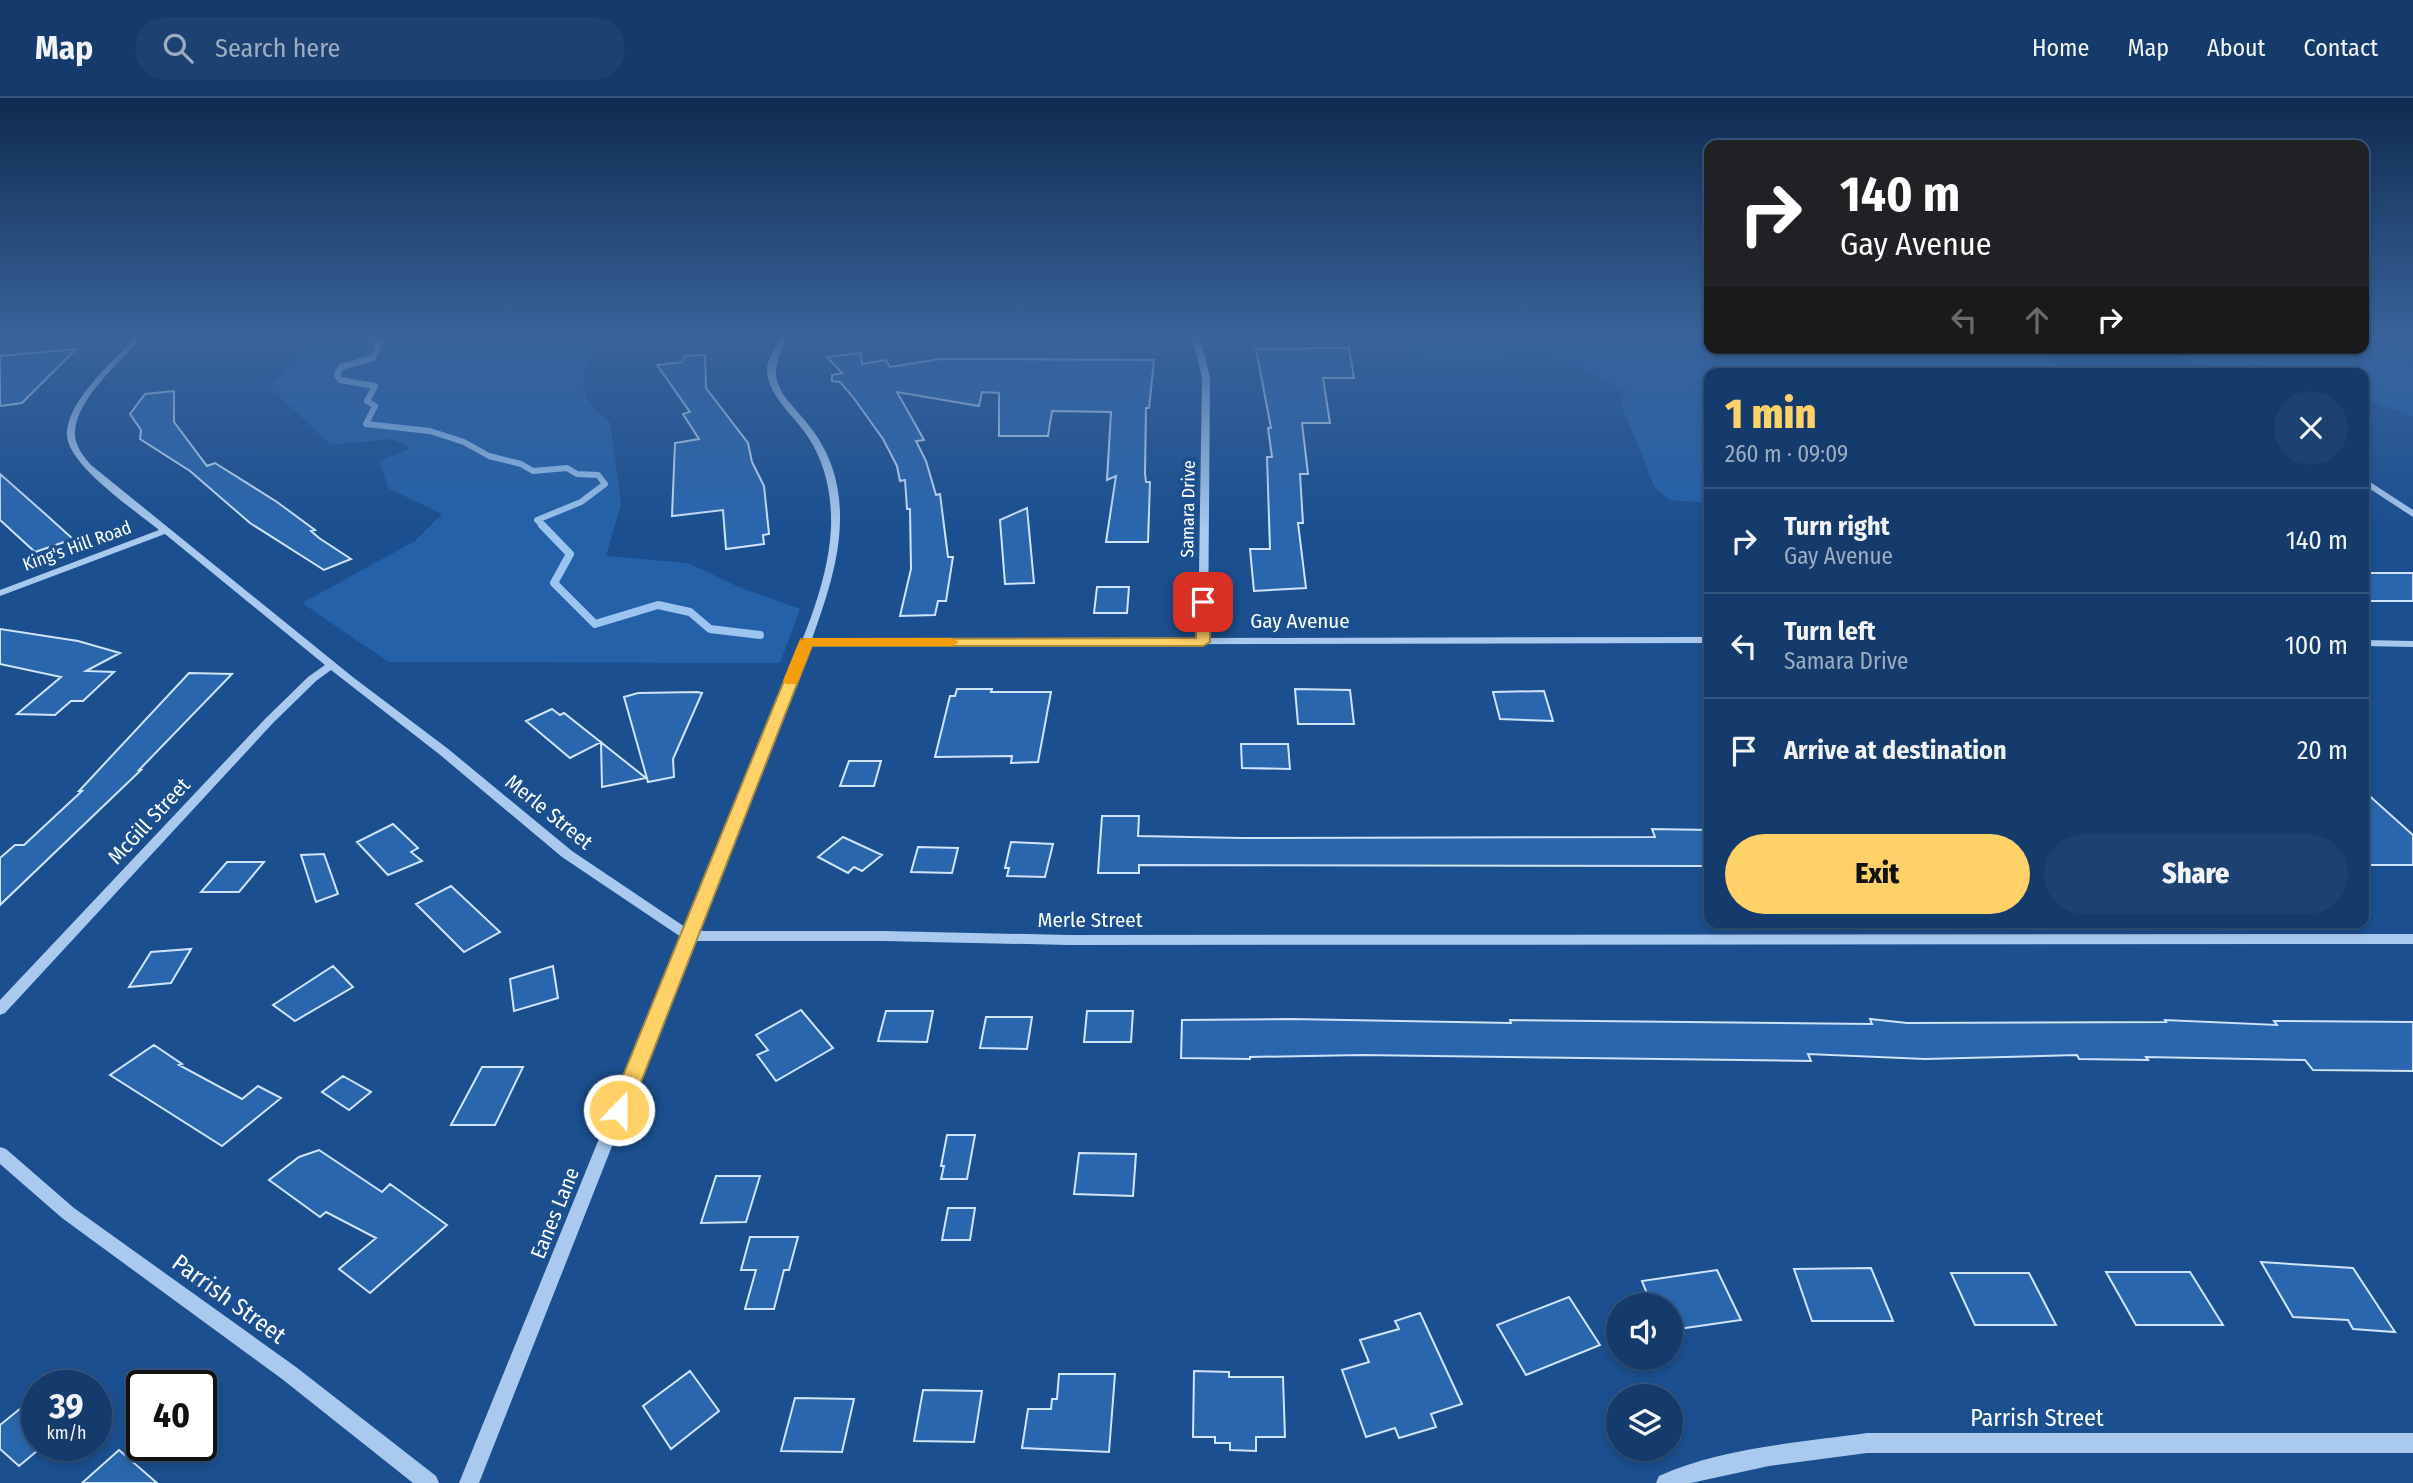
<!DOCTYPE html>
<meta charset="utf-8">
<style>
body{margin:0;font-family:"Fira Sans Condensed",sans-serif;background:#1d4271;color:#f1f3f6;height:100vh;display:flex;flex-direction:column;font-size:26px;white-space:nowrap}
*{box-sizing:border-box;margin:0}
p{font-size:23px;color:#9dadc1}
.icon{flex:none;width:38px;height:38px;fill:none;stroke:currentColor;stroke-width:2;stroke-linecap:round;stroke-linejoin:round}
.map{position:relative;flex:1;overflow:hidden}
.details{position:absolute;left:1704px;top:270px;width:665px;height:560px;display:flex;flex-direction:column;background:#143b6b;border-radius:14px;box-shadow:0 4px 10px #0003,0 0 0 2px #33557e}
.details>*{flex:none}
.hud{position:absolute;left:1704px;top:42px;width:665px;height:214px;border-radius:14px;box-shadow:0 4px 10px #0003,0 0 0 2px #33557e;background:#202124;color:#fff;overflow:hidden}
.tools{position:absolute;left:1606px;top:1195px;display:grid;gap:14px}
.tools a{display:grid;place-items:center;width:77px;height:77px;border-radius:50%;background:#143b6b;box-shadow:0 4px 10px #0003,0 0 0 2px #33557e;font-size:35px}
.speed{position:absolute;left:21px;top:1272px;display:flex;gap:14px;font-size:35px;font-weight:700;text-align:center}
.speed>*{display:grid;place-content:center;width:91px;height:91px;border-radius:50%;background:#143b6b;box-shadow:0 4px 10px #0003,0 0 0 2px #33557e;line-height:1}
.speed small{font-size:18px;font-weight:400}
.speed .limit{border:4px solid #111;border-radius:10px;background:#fff;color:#111}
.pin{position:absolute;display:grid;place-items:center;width:60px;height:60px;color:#fff;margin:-30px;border-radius:14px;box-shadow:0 4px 10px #0006}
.me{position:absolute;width:77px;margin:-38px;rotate:22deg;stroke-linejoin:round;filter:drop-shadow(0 0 5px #0008)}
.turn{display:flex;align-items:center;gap:24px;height:147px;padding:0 21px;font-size:32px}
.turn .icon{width:91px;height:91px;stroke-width:2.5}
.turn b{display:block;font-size:49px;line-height:60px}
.lanes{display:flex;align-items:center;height:66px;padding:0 21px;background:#0003;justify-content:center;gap:35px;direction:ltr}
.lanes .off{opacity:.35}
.round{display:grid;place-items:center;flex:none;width:74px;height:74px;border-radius:37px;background:#1d4271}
.headline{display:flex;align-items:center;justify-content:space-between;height:119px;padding:0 21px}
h1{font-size:42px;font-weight:800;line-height:52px;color:#ffd166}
.button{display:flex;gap:14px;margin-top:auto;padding:14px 21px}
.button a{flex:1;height:80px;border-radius:42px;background:#ffd166;color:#111;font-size:28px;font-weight:800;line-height:80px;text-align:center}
.button a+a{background:#1d4271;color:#f1f3f6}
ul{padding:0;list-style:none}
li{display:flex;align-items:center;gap:21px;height:105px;padding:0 21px;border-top:2px solid #33557e}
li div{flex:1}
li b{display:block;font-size:26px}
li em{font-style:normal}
header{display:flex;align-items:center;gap:42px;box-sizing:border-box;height:98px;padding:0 35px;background:#143b6b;border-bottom:2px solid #33557e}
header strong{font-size:33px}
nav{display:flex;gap:38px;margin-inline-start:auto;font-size:24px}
.search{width:490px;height:63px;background:#1d4271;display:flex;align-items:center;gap:18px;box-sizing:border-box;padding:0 24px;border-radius:38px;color:#9dadc1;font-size:26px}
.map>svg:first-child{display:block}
</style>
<header>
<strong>Map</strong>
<div class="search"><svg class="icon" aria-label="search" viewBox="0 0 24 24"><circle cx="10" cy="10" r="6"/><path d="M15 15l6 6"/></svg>Search here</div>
<nav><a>Home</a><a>Map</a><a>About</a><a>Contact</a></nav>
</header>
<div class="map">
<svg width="2413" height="1385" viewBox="0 0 2413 1385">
<rect width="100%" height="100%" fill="#1b4f8f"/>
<path fill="#2461a8" d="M312,238H592L595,246C580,287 574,295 610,324L621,406L606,458L688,465L739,489L800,511L780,565L389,564L302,505L415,443L442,416L388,390L380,363L411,350L391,341L331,347L270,289L312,244Z
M2364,238H2413V267H2409L2413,271V319L2364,300V275H2298L2282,269L2249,267L2258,275H2219L2206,267L2145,250H2364Z
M1710,244V250H2062L2050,260L2059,275H1710V405L1670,402L1655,390L1620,303L1626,294L1576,265L1552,257L1444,259L1420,258L1405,252L1417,246Z"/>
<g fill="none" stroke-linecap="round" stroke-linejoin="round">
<path stroke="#9cc4f0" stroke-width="6" d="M366,238L379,247L373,260L341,269L337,277L340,282L375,288L367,303L375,308L366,326L430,333L464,344L489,358L521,366L533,373L567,370L577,376L598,377L605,386L581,404L537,422L544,429"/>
<path stroke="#9cc4f0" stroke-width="8" d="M542,427L570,456L554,485L595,526L658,507L690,514L710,531L760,537"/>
</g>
<path fill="#2a66ad" stroke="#cfe3fa" stroke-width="2" d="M1349,250L1354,280H1323L1330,325H1302L1308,376H1300L1303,425H1298L1306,490L1254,493L1250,451H1270L1267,359H1272L1268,330H1271L1256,251Z
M76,251L22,305L0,308V258Z
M861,255L862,266L886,262L890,269L940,261L1154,262L1149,310H1146L1145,375L1146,384H1150L1148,444H1106L1116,378L1107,382L1111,314L1052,313L1048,338H999V295L982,294L979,308L897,294L924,342L916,343L926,363L936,397L940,396L948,459H953L946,503H938L935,517L900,518L911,471L910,411H907L905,382L900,383L897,368L883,341L853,299L840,284L832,283V277L842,275L827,259Z
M705,257L706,290L748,345L752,364L764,388L769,436L763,437L764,446L726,451L723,412L672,418L675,345L699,341L683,316L690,314L657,267L682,264L685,258Z
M174,293V324L207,368L215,365L277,404L315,432L311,433L319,440L351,461L324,472L250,425L190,373L140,341L141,332L130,316L145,296Z
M0,376L43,414L73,441L35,454L0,422Z
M1027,410L1034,485L1005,486L1000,422Z
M2364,475H2413V503H2364Z
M1097,489H1129L1127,515H1094Z
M0,531L78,543L120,555L86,573L114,574L83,603H71L55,617L17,616L61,579L0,566Z
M189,575L232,576L139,672H141L0,807V760L15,747H24L82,693H79Z
M957,591H992L991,594H1051L1038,664L1011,665L1012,658L935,659L950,598H955Z
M1295,591L1350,592L1354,626H1298Z
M1544,593L1553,623L1500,621L1493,594Z
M697,594L702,595L673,661L674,679L648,684L624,599L638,595Z
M552,611L560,617L564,615L646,680L602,689L601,644L570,660L526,623Z
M1241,646H1288L1290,671L1242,670Z
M849,663H881L874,688H840Z
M2364,693L2413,737V767H2364Z
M1102,718H1139L1138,738L1242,740L1655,739L1652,731L1710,732V768L1139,767V775H1098Z
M393,726L418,750L411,754L422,763L388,777L357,744Z
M843,739L882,757L862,773L854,769L848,775L818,759Z
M1011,744L1053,746L1045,779L1007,778L1009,770H1005Z
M918,749L958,750L952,775L911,774Z
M324,756L338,796L316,804L301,757Z
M227,764H264L239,794H201Z
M451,788L500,834L464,854L416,806Z
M191,851L171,885L129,889L151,854Z
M333,868L353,889L295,923L273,907Z
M553,868L558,900L514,913L510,881Z
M801,912L833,950L776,983L757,957L768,952L756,937Z
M886,913H933L927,944L878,943Z
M1087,913H1133L1131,944H1084Z
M986,919H1032L1027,951L980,950Z
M1290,921L1511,925L1510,922L1872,926L1870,921L1907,925L2166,924L2165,922L2277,927L2274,923L2413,924V973L2313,972L2305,962L2146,959L2148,962L2079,961L2077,957L1925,961L1808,956L1811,963L1361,957L1250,959V961L1181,960L1182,922Z
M154,947L182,966L179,967L242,1001L258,988L281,1000L222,1048L110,977Z
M482,969H523L495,1027H451Z
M343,978L371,994L349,1012L322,994Z
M947,1037H975L967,1081H941L944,1068H941Z
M319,1052L382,1094L390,1086L447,1127L370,1195L339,1171L376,1140L326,1114L320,1119L269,1082L299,1059Z
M1079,1055L1136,1056L1133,1098L1074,1096Z
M716,1078H760L746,1124L701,1125Z
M948,1110H975L970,1142H942Z
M750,1139H798L789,1172H784L774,1211H745L756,1172H741Z
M2261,1164L2353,1170L2395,1234L2353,1231L2348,1222L2293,1219Z
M1871,1170L1893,1223H1812L1794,1171Z
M1717,1172L1741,1222L1671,1232V1208H1652L1642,1183Z
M2106,1174H2190L2223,1227H2136Z
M1951,1175H2029L2056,1227H1975Z
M1569,1199L1600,1247L1526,1277L1497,1227Z
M1420,1215L1462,1306L1431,1316L1436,1329L1399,1340L1395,1330L1366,1339L1342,1272L1369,1264L1360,1242L1399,1231L1395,1223Z
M690,1273L719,1313L671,1351L643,1308Z
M1194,1273L1229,1274V1279H1283L1285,1339H1256V1353L1230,1352V1345H1215V1339H1193Z
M1059,1276H1115L1109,1354L1022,1350L1028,1311H1051L1052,1301H1057Z
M923,1292L982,1293L974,1344L914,1343Z
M37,1297V1353L19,1368L0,1351V1327Z
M795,1300L854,1301L842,1354L781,1353Z
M119,1352L157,1385H82Z"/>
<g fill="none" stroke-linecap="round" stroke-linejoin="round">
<path fill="#a9c9ee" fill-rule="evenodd" d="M136,238H143C122,263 73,302 75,338C76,349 84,359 91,367L354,580L447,650L572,753L685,829C715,755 745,681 775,607C798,551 828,491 831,430C832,398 826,366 808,339C795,318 768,299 767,272C767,260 776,249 781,238H915L912,240L787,241C760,288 788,298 814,334C826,351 835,372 838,393C846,444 829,493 812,541L1198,540L1202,280L1192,238H1200L1210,280L1208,540L1710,539V545L810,547L697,833H883L1069,837L2413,836V846L1069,847L883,843H693L479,1385H459L681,839L562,759L439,656L331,572L316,583L273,625L5,915L0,917V902L265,621L308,579L325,567L165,436L0,498V492L159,432C136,413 69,368 67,338C66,322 76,306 85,294C100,274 119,257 136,238Z
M2213,269H2219L2221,275H2213Z
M2364,380L2413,412V419L2364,387Z
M2364,542L2413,543V549L2364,548Z
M0,1049L6,1051L74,1110L296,1269L436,1378L439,1385H413L282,1281L62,1120L0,1066Z
M1867,1335H2413V1355H1867L1769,1368L1691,1385H1656L1659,1378C1719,1350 1802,1344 1867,1335Z"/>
</g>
<linearGradient id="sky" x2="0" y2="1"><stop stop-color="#0f2b4f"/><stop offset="0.55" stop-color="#39639b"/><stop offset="1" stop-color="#39639b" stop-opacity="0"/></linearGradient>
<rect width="2413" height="432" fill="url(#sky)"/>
<path fill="#ffd166" stroke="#a68842" stroke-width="2" d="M1203,500L1210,504V544L1203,548H812L630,1012L627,1018L619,1021L612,1018L609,1012L801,541L1196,540L1197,504Z"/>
<path fill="#f59e0b" d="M806,540H952L959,544L952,548H812L798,583L796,586H786L783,583L799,544Z"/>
<g text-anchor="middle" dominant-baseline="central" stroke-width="7" stroke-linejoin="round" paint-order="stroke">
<g font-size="18" fill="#fff" stroke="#1b4f8f">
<text transform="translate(1188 411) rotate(-89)">Samara Drive</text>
<text transform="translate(77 448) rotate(-20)">King's Hill Road</text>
</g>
<g font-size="21" fill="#fff" stroke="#1b4f8f">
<text x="1300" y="523">Gay Avenue</text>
<text transform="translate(549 714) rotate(39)">Merle Street</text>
<text transform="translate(149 723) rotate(-47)">McGill Street</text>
<text x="1090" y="822">Merle Street</text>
<text transform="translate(555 1115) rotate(-68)">Eanes Lane</text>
</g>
<g font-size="24" fill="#fff" stroke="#1b4f8f">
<text transform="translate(229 1201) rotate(36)">Parrish Street</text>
<text x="2037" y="1320">Parrish Street</text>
</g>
</g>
</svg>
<div class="tools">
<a><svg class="icon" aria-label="sound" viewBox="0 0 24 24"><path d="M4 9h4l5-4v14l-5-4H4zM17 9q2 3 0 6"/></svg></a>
<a><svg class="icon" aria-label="layers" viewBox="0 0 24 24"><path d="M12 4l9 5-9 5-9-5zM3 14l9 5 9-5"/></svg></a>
</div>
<div class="speed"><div>39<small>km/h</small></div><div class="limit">40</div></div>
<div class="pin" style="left:1203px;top:504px;background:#d93025"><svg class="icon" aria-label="arrive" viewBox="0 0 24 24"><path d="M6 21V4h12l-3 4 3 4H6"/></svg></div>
<svg class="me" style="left:619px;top:1012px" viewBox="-20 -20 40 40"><circle r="17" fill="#ffd166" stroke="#fff" stroke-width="3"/><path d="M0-11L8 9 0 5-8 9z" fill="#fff"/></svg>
<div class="hud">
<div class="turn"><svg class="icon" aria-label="right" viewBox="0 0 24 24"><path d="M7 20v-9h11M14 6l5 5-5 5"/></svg><div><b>140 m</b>Gay Avenue</div></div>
<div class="lanes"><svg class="icon off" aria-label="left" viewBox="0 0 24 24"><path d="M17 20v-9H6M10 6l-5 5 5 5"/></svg><svg class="icon off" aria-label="ahead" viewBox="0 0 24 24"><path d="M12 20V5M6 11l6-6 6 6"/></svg><svg class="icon" aria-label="right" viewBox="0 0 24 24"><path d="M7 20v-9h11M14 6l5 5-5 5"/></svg></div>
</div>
<section class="details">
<div class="headline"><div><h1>1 min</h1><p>260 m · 09:09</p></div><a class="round"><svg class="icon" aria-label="close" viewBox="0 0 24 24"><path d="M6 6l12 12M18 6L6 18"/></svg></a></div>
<ul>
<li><svg class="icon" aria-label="right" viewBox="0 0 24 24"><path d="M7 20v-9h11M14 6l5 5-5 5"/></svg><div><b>Turn right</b><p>Gay Avenue</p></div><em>140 m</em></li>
<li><svg class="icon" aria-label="left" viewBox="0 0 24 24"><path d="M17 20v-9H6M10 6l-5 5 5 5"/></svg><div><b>Turn left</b><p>Samara Drive</p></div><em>100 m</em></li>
<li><svg class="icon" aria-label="arrive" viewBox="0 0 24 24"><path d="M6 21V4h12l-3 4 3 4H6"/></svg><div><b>Arrive at destination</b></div><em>20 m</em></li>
</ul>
<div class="button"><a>Exit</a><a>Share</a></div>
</section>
</div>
